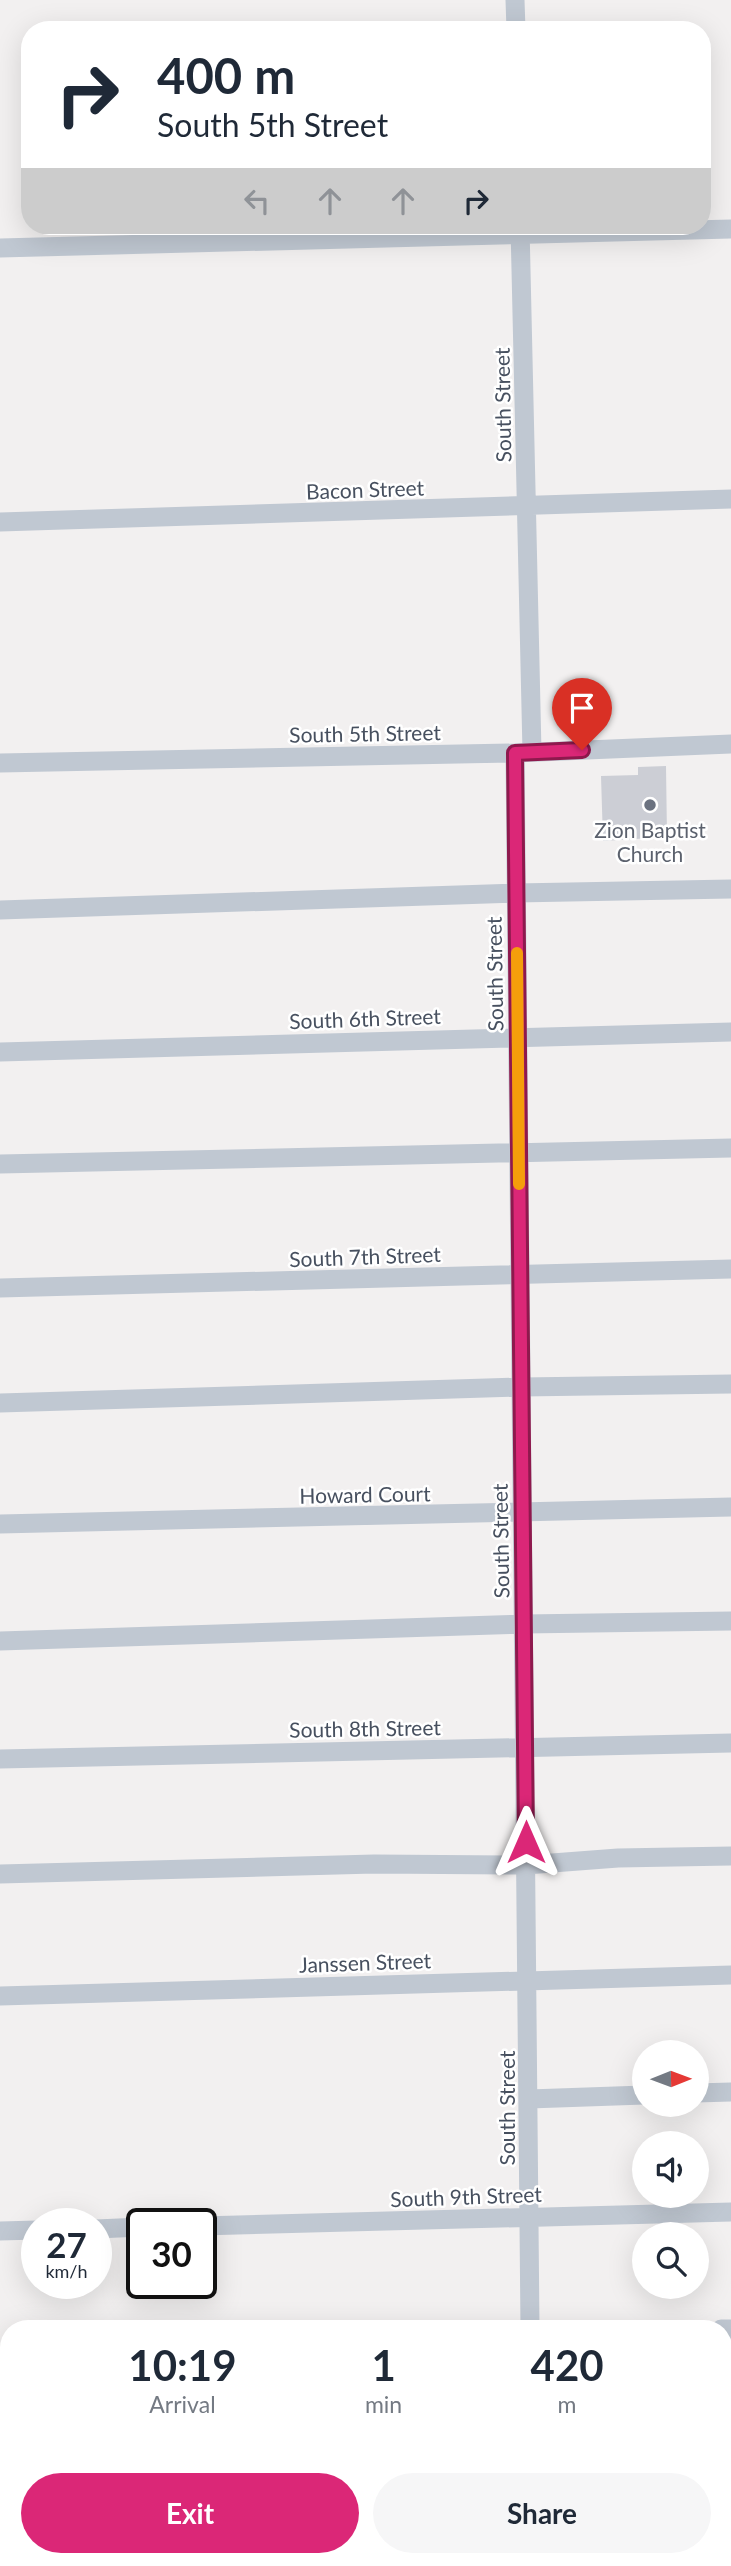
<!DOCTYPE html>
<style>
body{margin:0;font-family:Lato,sans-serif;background:#f6f6f7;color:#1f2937;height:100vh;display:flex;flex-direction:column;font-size:26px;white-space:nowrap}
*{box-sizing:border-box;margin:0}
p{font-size:23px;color:#747a83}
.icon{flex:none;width:38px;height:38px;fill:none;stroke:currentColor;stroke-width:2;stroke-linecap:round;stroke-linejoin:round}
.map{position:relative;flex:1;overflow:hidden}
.sheet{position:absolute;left:0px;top:2320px;width:732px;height:247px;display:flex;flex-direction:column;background:#fff;border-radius:28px 28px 0 0;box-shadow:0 7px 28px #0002}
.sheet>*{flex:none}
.top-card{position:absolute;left:21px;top:21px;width:690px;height:214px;border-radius:28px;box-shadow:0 7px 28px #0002;background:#fff;color:#1f2937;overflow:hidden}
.needle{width:46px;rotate:89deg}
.buttons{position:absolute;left:632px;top:2040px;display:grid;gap:14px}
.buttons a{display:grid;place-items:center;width:77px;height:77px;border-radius:50%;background:#fff;box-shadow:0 7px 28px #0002;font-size:35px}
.speed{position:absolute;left:21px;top:2208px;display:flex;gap:14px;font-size:35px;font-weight:700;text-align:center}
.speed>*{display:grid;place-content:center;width:91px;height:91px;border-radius:50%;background:#fff;box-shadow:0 7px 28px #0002;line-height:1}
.speed small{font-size:18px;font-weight:400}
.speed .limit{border:4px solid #111;border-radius:10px;background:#fff;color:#111}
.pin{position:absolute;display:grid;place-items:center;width:60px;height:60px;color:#fff;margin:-72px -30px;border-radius:50% 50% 50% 0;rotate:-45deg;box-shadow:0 0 7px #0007}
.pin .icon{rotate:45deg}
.me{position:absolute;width:77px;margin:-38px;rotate:0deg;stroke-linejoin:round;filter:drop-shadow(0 0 5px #0008)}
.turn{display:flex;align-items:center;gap:24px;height:147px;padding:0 21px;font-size:32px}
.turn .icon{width:91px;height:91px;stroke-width:2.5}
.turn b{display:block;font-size:49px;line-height:60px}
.lanes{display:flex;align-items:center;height:66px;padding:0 21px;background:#0003;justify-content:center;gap:35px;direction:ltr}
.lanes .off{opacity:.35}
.eta{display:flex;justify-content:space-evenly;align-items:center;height:119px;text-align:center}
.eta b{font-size:42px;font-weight:700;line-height:49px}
.cta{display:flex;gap:14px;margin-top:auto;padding:14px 21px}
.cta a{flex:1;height:80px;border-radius:42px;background:#db2777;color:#fff;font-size:28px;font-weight:700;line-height:80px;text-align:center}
.cta a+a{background:#f6f6f7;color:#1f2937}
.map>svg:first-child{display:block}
</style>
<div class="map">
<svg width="731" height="2566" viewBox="0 0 731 2566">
<rect width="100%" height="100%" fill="#f2f0f0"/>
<path fill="#ccced5" d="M666,766L667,837L603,841L601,776L638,775V767Z"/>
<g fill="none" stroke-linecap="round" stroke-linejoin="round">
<path stroke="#c0c8d2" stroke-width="19" d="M515,0L516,30
M520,226L532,752
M0,248L731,229
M0,522L731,499
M515,753L530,2329
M0,763L515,753L731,744
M0,910L516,893L731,889
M0,1052L731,1032
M0,1164L731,1148
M0,1288L731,1269
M0,1403L522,1387L731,1384
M0,1524L731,1507
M0,1641L524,1624L731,1621
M0,1759L731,1743
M0,1874L374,1864L526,1865L618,1858L731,1856
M0,1996L731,1975
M696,2093L731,2092
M529,2099L644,2095
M201,2226L731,2212
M96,2229L142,2227
M0,2231L37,2230
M721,2329H731
M723,2447H731
M0,2465H9
M533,2558V2566
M729,2566H731"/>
</g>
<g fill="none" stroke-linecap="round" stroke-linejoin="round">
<g stroke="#8e194d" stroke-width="18">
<path id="route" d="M526,1842L515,753L582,750"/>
</g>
<use href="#route" stroke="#db2777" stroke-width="12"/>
<path stroke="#f59e0b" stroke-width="12" d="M517,953L519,1184"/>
</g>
<circle fill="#6b7280" stroke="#fff" stroke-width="2.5" cx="650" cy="805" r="7"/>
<g text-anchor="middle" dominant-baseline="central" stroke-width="5" stroke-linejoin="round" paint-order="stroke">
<g font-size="21" fill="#47505f" stroke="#fff">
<text transform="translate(502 405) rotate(-91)">South Street</text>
<text transform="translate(365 489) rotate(-2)">Bacon Street</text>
<text transform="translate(365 733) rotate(-1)">South 5th Street</text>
<text transform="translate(494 974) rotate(-91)">South Street</text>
<text transform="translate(365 1018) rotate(-2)">South 6th Street</text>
<text transform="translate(365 1256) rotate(-2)">South 7th Street</text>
<text transform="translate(365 1494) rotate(-1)">Howard Court</text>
<text transform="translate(500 1541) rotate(-91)">South Street</text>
<text transform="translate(365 1728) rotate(-1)">South 8th Street</text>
<text transform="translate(365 1962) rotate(-2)">Janssen Street</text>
<text transform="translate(506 2108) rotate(-90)">South Street</text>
<text transform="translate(466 2196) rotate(-2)">South 9th Street</text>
</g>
<g font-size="21" fill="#5b616d" stroke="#fff">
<text x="650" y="829">Zion Baptist<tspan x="650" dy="24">Church</tspan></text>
</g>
</g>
</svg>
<div class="buttons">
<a><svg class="needle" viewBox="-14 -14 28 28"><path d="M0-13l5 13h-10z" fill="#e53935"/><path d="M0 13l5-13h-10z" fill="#747a83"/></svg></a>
<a><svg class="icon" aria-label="sound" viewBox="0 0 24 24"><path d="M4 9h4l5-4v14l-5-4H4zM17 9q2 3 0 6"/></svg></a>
<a><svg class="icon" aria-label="search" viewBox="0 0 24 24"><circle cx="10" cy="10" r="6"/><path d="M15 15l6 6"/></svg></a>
</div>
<div class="speed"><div>27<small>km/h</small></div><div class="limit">30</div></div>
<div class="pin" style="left:582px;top:750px;background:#d93025"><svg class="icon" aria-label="arrive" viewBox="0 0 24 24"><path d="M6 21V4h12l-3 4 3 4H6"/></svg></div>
<svg class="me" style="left:526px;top:1842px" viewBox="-20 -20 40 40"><path d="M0-17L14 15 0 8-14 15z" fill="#db2777" stroke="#fff" stroke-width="4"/></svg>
<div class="top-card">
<div class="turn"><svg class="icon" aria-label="right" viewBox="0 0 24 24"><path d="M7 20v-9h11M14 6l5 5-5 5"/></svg><div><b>400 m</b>South 5th Street</div></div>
<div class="lanes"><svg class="icon off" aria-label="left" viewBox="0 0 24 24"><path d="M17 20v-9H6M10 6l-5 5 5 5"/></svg><svg class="icon off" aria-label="ahead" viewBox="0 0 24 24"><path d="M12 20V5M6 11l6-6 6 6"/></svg><svg class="icon off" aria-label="ahead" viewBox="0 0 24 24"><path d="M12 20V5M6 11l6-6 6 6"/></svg><svg class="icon" aria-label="right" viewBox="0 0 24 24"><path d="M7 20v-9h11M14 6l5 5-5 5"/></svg></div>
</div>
<section class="sheet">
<div class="eta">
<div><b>10:19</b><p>Arrival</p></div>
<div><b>1</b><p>min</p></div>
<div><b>420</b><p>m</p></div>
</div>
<div class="cta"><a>Exit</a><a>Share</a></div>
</section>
</div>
